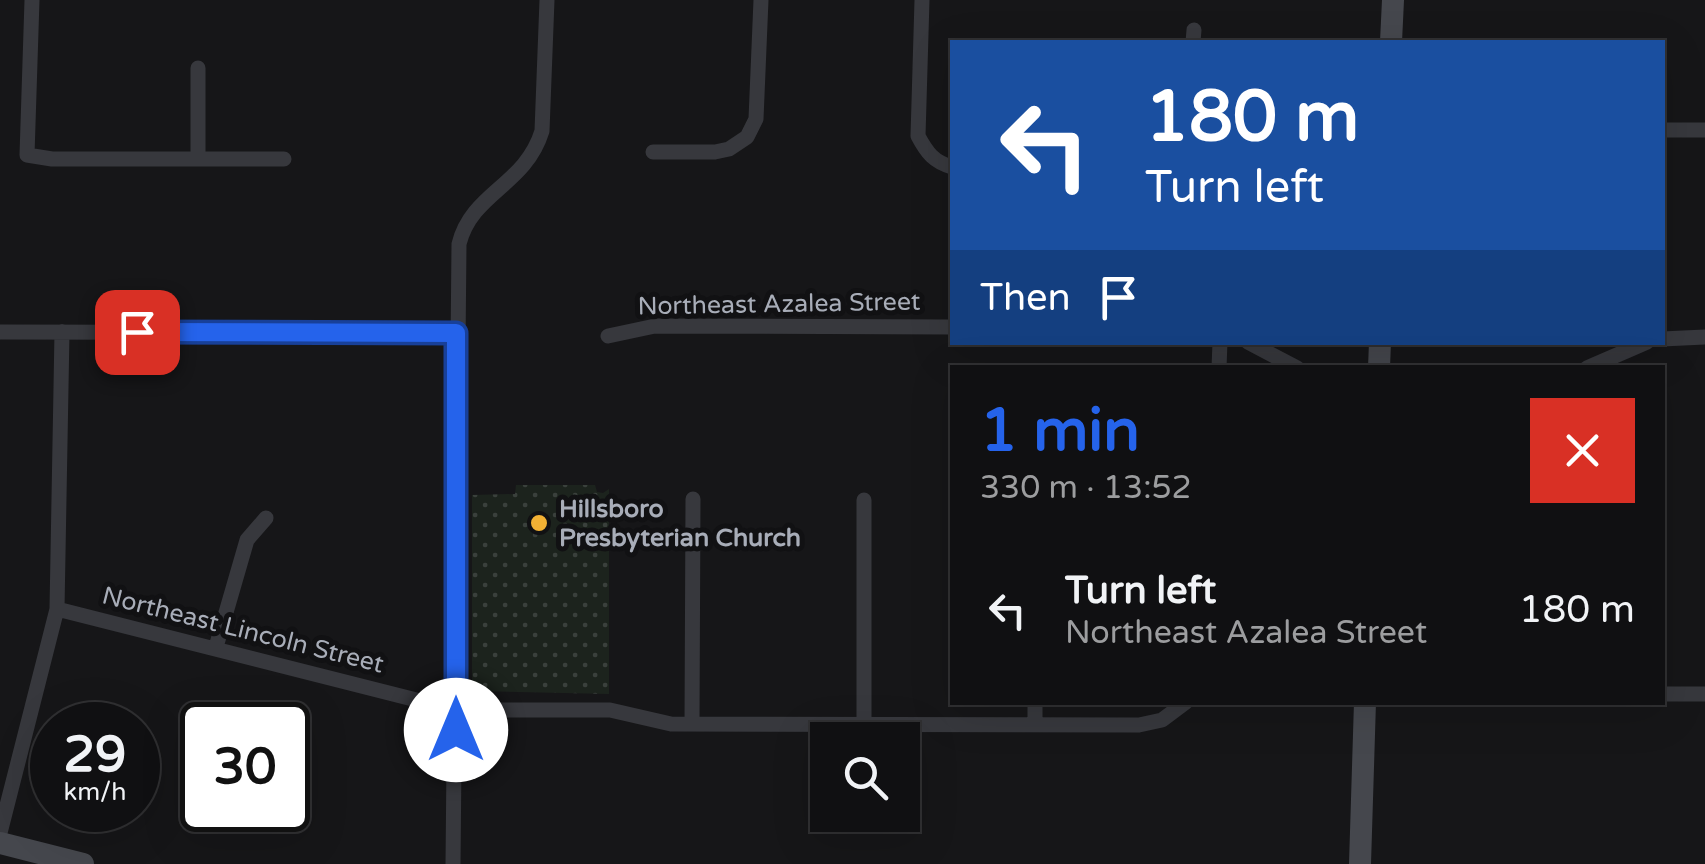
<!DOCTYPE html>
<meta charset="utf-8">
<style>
body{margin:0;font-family:"Varela Round",sans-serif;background:#1e1e20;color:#f1f3f6;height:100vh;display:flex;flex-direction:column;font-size:38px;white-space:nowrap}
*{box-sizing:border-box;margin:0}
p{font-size:32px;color:#9c9d9f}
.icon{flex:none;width:55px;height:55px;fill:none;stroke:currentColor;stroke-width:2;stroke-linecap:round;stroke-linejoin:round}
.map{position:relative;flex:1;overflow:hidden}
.sheet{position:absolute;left:950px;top:365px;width:715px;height:340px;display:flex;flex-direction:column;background:#101012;border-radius:0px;box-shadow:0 10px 40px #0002,0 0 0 2px #303032}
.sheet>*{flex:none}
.hud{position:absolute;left:950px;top:40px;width:715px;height:305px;border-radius:0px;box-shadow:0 10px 40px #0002,0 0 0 2px #303032;background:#1a4fa0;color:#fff;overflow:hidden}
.controls{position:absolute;left:810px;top:722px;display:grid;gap:20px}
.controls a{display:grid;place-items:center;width:110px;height:110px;border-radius:0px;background:#101012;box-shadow:0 10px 40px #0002,0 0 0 2px #303032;font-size:50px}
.speed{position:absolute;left:30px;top:702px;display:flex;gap:20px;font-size:50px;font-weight:700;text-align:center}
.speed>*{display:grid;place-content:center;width:130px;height:130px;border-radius:50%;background:#101012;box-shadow:0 10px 40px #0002,0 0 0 2px #303032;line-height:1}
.speed small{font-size:25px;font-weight:400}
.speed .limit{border:5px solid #111;border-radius:15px;background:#fff;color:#111}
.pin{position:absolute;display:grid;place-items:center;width:85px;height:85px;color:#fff;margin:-42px;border-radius:20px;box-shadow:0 5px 15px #0006}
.me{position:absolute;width:110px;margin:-55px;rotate:0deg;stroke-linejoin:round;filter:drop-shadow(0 0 8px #0008)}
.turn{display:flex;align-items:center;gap:35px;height:210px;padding:0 30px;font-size:45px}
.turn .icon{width:130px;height:130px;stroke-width:2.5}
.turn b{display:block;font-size:70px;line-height:85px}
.then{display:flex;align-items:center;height:95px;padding:0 30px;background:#0003;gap:20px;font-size:38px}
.round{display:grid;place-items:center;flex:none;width:105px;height:105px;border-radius:0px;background:#1e1e20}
.summary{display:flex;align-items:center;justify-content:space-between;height:170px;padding:0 30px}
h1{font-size:60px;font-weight:700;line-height:75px;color:#2563eb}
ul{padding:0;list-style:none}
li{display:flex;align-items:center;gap:30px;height:150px;padding:0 30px}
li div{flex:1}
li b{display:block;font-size:38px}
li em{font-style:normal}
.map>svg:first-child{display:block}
</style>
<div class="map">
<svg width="1705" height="864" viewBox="0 0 1705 864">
<defs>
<pattern id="green-dots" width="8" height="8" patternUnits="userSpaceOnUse" patternTransform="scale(2.5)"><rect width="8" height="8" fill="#1c231d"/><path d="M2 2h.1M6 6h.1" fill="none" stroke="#3a403c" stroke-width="1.8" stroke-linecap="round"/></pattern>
</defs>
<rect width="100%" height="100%" fill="#161618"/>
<path fill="url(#green-dots)" d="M516,485H595L597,492L603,493L609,489V694L472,691V495L515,494Z"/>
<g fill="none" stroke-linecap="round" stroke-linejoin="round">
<path stroke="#37383d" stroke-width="15" d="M32,0L27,155L52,159H284
M922,0L918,136C927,153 934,162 952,167
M1193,42L1194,30
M1662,130H1705
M653,152H715L729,149L747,137L756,119L761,0
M198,159V68
M0,332L456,333
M608,336L655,326L952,327
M1662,339L1705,337
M1248,342L1297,368
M1219,368L1220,342
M1587,368L1647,342
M864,500V723
M57,609L456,710H610L671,724L1139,725L1162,720L1186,702
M216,647L247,540L266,518
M1662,694H1705
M1035,702V724
M692,724L693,499
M0,833L57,609L62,332
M453,864L459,244C472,192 525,186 542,131L547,0"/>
<path stroke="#45474d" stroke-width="22" d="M1391,42L1393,0
M1379,368L1380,342
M0,843L83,864
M1360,864L1365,702"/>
</g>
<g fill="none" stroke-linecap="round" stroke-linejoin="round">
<g stroke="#184099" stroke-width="25">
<path id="route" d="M137,332L456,333V730"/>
</g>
<use href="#route" stroke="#2563eb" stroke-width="18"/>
</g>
<circle fill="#f2b134" stroke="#111113" stroke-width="4" cx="539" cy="523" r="10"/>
<g text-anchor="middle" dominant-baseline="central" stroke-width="10" stroke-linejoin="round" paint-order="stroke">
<g font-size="25" fill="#a8adb8" stroke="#111113">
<text transform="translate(779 304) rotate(-1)">Northeast Azalea Street</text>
<text transform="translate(243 630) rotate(14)">Northeast Lincoln Street</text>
</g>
<g font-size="25" font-weight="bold" fill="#a8adb8" stroke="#111113" text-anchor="start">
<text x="559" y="509">Hillsboro<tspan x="559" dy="29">Presbyterian Church</tspan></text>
</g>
</g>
</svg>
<div class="controls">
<a><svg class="icon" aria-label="search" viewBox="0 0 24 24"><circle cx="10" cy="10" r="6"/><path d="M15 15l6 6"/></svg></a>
</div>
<div class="speed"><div>29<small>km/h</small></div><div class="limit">30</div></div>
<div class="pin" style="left:137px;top:332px;background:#d93025"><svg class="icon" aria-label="arrive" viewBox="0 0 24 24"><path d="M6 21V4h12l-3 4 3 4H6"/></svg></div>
<svg class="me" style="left:456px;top:730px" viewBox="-20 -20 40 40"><circle r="19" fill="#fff"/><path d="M0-13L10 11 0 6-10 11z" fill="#2563eb"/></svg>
<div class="hud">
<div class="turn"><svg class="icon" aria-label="left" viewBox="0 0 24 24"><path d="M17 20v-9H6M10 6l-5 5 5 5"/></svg><div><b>180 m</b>Turn left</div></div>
<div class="then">Then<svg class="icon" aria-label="arrive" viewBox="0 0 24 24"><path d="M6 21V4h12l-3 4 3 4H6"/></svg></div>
</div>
<section class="sheet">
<div class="summary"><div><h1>1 min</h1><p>330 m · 13:52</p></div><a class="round" style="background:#d93025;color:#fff"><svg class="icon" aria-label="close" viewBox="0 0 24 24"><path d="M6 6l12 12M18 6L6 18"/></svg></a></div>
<ul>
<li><svg class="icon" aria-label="left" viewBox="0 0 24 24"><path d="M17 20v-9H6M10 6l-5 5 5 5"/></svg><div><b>Turn left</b><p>Northeast Azalea Street</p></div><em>180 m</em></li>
</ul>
</section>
</div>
